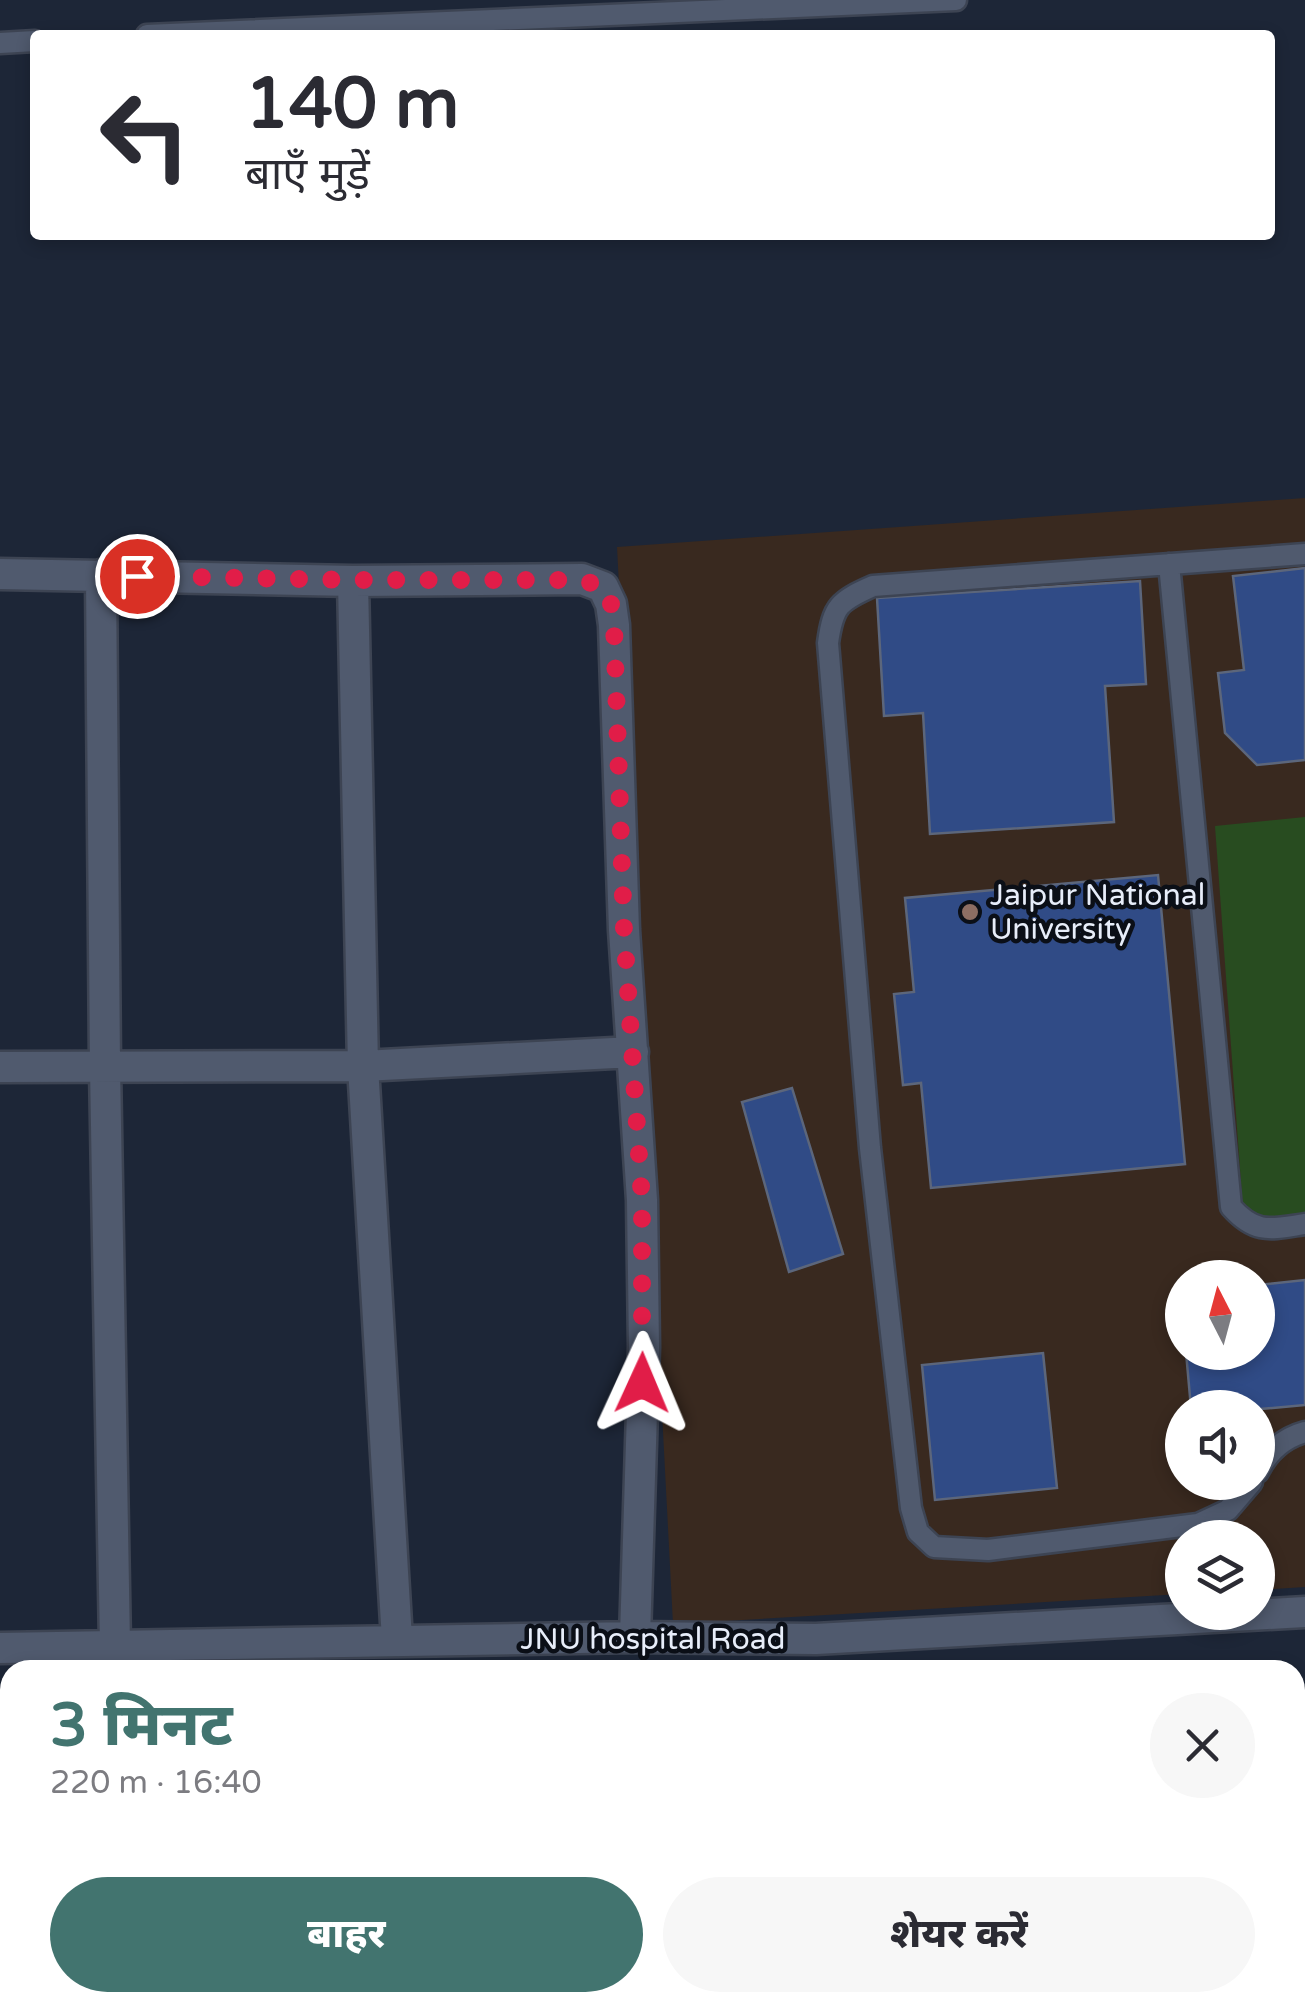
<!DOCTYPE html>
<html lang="hi">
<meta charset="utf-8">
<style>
body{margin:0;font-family:"Varela Round","Noto Sans Devanagari",sans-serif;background:#f7f7f7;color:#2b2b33;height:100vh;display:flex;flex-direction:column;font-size:38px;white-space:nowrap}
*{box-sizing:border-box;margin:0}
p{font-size:32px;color:#7c7c81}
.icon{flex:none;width:55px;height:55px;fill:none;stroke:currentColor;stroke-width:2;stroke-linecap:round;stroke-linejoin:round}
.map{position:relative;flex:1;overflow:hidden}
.panel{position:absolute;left:0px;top:1660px;width:1305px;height:352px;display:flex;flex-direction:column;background:#fff;border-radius:30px 30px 0 0;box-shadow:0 5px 15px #0003}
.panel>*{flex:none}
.guide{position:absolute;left:30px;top:30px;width:1245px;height:210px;border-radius:10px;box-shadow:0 5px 15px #0003;background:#fff;color:#2b2b33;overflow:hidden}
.needle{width:65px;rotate:354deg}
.fabs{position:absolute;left:1165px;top:1260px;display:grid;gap:20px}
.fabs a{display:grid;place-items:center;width:110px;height:110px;border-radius:50%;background:#fff;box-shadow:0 5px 15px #0003;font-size:50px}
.pin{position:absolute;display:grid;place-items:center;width:85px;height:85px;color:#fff;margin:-42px;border:5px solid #fff;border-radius:50%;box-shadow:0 2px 10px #0007}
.me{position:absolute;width:110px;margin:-55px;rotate:1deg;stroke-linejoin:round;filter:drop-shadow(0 0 8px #0008)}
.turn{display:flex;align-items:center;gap:35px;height:210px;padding:0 50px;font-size:45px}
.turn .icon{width:130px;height:130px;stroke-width:2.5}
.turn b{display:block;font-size:70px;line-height:85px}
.round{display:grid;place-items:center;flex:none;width:105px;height:105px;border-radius:52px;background:#f7f7f7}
.summary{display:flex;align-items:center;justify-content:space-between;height:170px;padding:0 50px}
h1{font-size:60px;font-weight:800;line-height:75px;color:#42746f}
.primary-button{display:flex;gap:20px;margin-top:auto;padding:20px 50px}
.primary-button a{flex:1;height:115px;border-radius:60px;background:#42746f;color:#fff;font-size:40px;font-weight:800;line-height:115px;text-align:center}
.primary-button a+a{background:#f7f7f7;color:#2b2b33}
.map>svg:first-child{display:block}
</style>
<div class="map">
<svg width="1305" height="2011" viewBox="0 0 1305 2011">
<rect width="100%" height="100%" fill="#1d2637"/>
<path fill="#39291f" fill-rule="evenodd" d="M1305,498V1587L1258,1590V1538H1182V1594L673,1624L617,547ZM1182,1278H1258V1352H1182ZM1182,1408H1258V1482H1182Z"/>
<path fill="#284c20" d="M1305,817V1217L1244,1224L1215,826Z"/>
<path fill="#304b86" stroke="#5c667b" stroke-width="2.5" d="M1305,568V760L1257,765L1225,733L1218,673L1244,670L1233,576Z
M1140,581L1146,684L1105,686L1114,822L930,834L923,713L884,716L877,598Z
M1158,875L1185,1164L931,1188L921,1083L903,1085L894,994L914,992L905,898Z
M792,1088L843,1254L789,1272L742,1102Z
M1305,1280V1405L1261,1409L1263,1428H1258V1408H1191L1186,1352H1258V1285Z
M1043,1353L1057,1488L935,1500L922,1365Z
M774,2002H814L816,2011H777Z"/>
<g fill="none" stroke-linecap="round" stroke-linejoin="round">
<g stroke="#3d4453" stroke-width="25">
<path id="lane" d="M147,35L956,0
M0,43L35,41
M1169,564L1231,1207C1256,1235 1271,1229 1305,1224
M1258,1472C1268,1452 1283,1438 1305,1432
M1252,1482L1228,1510L1198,1524L988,1550L934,1547L918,1532L911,1508L870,1148L828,643C833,606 839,601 873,586L1305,554"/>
</g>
<g stroke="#3d4453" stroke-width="35">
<path id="street" d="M0,574L353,581L582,579L603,587L611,604L614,625L624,930L642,1200L644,1347L635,1637
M101,575L105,1067L115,1646
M353,581L363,1066L397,1640
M0,1067L363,1066L633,1052
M0,1648L635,1637L816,1639L1305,1612
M0,1845L10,1843
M0,1875L10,1874
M220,2002L221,2011
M254,2002L255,2011
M317,2002L318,2011
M735,2002L738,2011
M1117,2002L1122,2011
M375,2011L451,2002
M1006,2011V2002
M1063,2011L1068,2002"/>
</g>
<use href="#lane" stroke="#505a6e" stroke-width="20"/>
<use href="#street" stroke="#505a6e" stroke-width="30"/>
</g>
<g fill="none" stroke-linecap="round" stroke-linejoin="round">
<path stroke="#e11d48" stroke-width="18" stroke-dasharray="0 32.4" d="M137,576L353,580H582L603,587L611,604L614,625L624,930L642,1200V1383"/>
</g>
<circle fill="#8d6e63" stroke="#0b0f17" stroke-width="4" cx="970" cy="912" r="10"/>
<g text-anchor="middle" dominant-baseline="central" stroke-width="9" stroke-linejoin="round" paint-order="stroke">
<g font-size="30" fill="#e7edf9" stroke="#0b0f17" text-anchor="start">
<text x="990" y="895">Jaipur National<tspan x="990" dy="34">University</tspan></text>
</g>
<g font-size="30" fill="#e7edf9" stroke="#0b0f17">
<text x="653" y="1639">JNU hospital Road</text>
</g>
</g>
</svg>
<div class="fabs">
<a><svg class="needle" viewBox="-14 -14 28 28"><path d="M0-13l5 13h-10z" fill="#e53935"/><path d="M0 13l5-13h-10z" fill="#7c7c81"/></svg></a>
<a><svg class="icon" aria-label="sound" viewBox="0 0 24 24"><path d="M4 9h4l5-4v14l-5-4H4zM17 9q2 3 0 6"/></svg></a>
<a><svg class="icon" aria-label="layers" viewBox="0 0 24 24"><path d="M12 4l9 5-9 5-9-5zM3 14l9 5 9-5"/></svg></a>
</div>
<div class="pin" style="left:137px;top:576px;background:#d93025"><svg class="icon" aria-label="arrive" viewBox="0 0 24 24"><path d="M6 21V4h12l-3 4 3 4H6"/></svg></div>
<svg class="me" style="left:642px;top:1383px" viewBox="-20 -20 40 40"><path d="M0-17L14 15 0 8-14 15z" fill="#e11d48" stroke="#fff" stroke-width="4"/></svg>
<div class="guide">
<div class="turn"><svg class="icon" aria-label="left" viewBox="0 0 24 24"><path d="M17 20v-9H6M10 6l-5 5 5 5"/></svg><div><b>140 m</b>बाएँ मुड़ें</div></div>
</div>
<section class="panel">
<div class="summary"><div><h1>3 मिनट</h1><p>220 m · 16:40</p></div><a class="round"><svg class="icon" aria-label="close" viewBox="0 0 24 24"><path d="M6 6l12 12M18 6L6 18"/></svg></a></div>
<div class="primary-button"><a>बाहर</a><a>शेयर करें</a></div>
</section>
</div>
